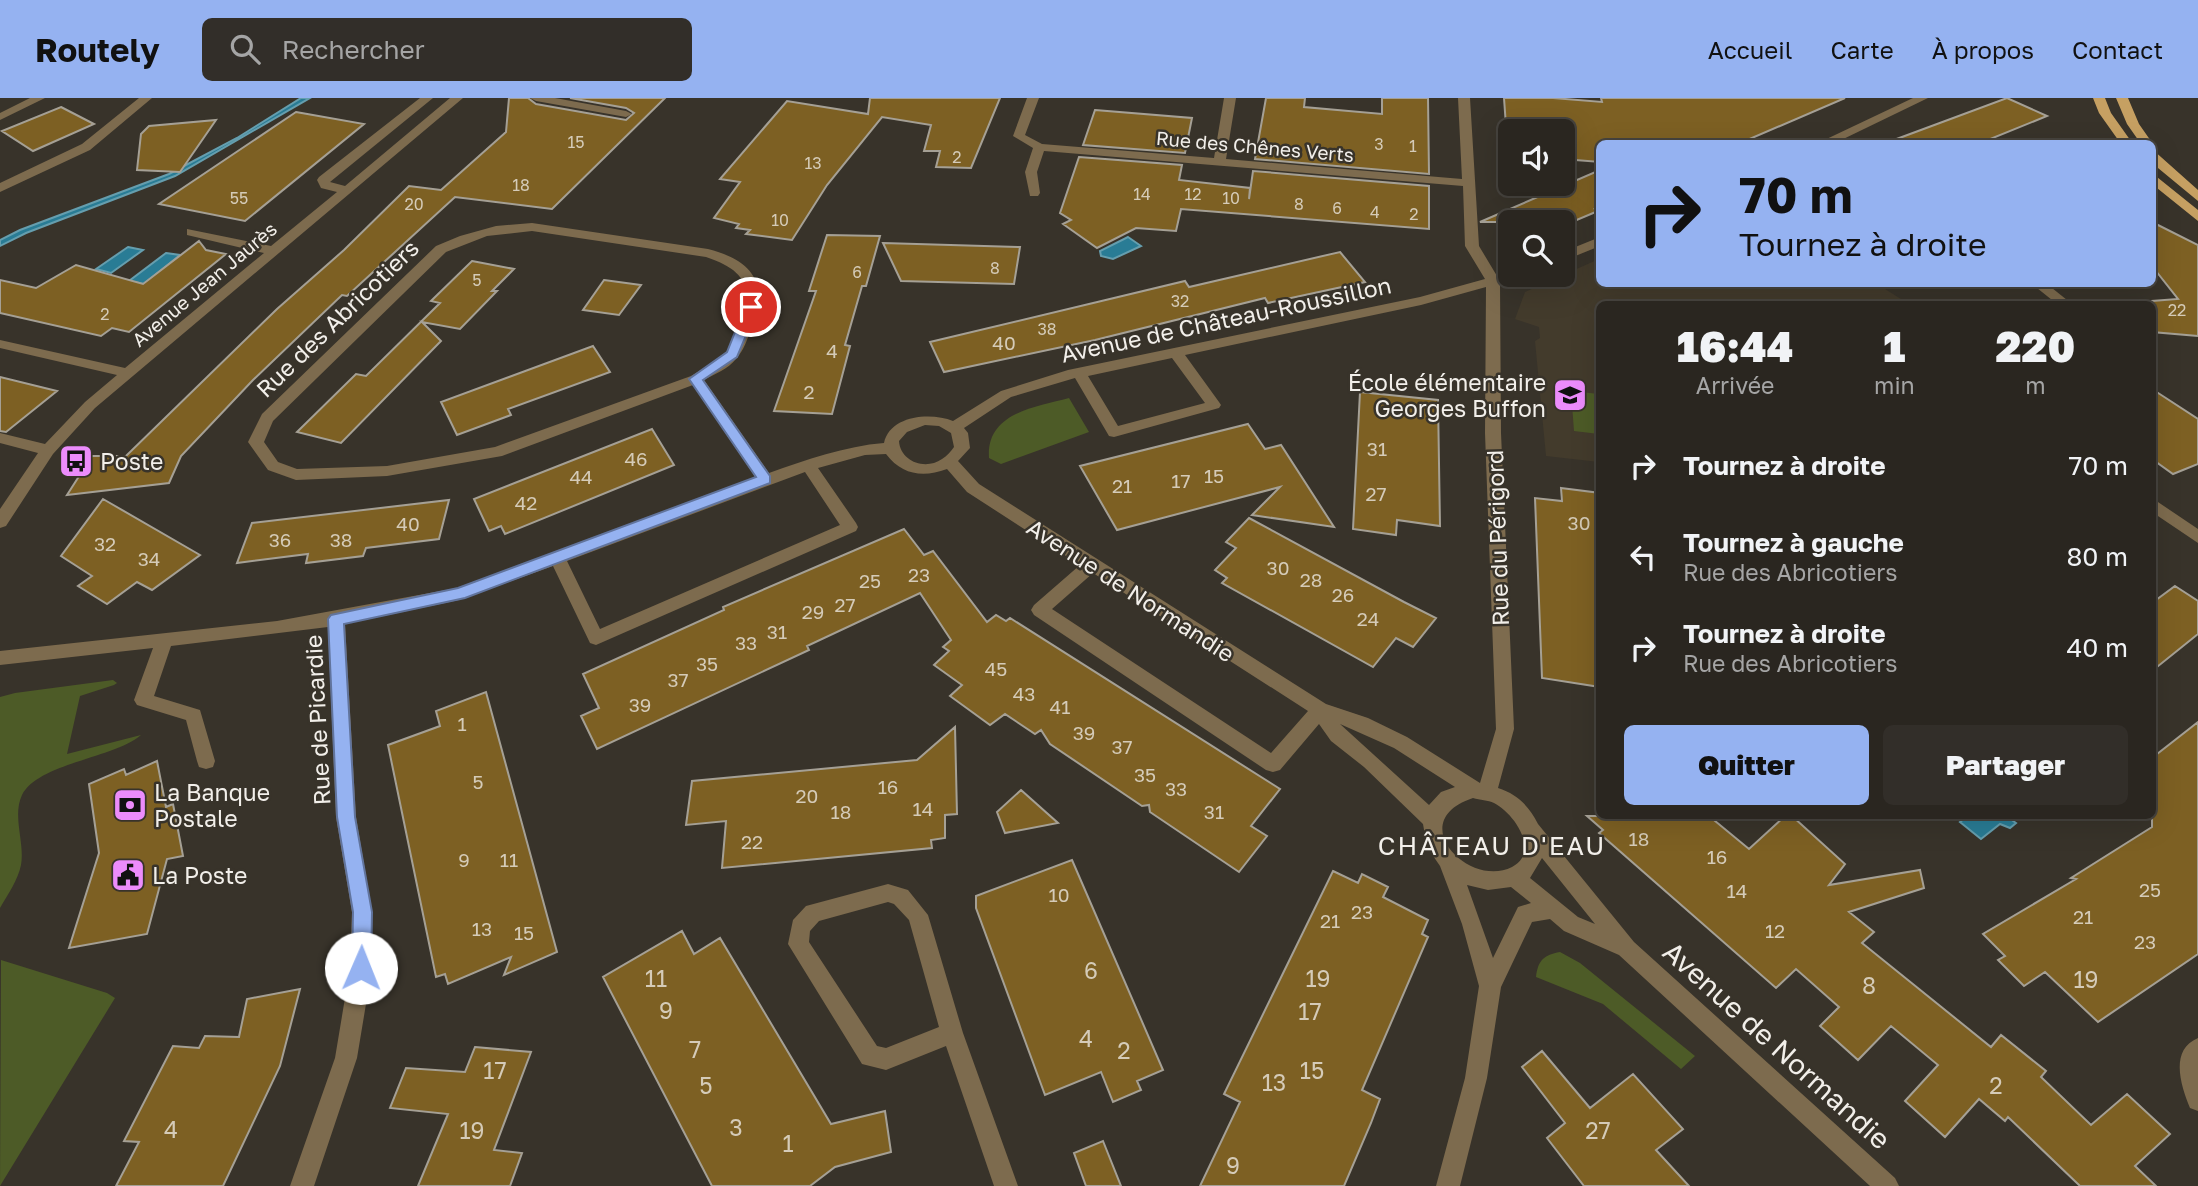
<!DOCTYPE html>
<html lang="fr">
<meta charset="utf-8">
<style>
body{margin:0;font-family:"Golos Text",sans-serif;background:#322e29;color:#f1f3f6;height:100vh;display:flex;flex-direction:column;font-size:26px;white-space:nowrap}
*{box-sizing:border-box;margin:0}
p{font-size:23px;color:#a5a5a5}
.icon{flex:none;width:38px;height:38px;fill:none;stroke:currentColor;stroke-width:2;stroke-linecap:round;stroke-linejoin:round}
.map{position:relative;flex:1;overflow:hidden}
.drawer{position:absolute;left:1596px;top:203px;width:560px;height:518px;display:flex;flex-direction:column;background:#2a2620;border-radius:10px;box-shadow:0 7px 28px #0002,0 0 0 2px #46433e}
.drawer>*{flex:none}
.banner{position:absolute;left:1596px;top:42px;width:560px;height:147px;border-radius:10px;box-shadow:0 7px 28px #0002,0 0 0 2px #46433e;background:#95b2f1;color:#111;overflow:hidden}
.controls{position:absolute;left:1498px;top:21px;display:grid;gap:14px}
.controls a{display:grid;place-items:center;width:77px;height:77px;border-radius:10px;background:#2a2620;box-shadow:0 7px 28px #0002,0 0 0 2px #46433e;font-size:35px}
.pin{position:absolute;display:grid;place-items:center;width:60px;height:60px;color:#fff;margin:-30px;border:4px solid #fff;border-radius:50%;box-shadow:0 2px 7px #0007}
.me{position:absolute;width:77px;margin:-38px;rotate:1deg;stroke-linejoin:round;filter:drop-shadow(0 0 5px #0008)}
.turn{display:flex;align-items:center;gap:24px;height:147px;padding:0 28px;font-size:32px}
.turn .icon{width:91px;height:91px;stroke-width:2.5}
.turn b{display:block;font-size:49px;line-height:60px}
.eta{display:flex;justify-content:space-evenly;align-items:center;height:119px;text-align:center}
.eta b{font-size:42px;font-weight:800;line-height:49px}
.primary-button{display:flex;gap:14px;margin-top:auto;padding:14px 28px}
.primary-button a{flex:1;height:80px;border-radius:10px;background:#95b2f1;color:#111;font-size:28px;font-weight:800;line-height:80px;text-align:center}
.primary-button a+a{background:#322e29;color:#f1f3f6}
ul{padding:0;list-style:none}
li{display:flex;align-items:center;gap:21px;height:91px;padding:0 28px}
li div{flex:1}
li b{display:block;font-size:26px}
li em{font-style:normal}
header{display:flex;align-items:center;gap:42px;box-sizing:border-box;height:98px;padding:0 35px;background:#95b2f1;color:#111}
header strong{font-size:33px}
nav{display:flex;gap:38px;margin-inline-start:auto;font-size:24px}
.search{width:490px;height:63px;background:#322e29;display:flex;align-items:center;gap:18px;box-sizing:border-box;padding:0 24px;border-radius:10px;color:#a5a5a5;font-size:26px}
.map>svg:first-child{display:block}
</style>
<header>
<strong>Routely</strong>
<div class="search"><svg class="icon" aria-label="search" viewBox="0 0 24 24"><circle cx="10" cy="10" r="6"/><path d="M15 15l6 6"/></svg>Rechercher</div>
<nav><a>Accueil</a><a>Carte</a><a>À propos</a><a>Contact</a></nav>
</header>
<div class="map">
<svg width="2198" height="1088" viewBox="0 0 2198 1088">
<rect width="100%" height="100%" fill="#38332a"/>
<path fill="#433b2c" d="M1599,161L1600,186H1877L1909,206H1600L1599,364L1546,358L1535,243L1540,240L1539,229L1515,221L1525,194Z"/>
<path fill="#4d5b27" d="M1571,293L1599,296V336L1574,333Z
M1069,300L1089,334L1001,366L989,360C986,315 1035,309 1069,300Z
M113,582L117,585L114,587L80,598L67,656L141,637C115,660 38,665 22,697C12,718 25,745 21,767C18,782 8,796 0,810V599L15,595Z
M1560,854L1580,865L1695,958L1681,971L1603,906L1536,879C1538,862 1544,857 1560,854Z
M1,862L107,895L115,900L0,1088Z"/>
<path fill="#297c95" stroke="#659eae" stroke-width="2" d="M301,0H310L175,78L26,135L0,148V142L20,132L169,76L237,40Z
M1128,139L1141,148L1113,161L1101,158L1100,153Z
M128,149L143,152L111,175L96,171Z
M166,155L180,157L144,186L129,183Z
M1968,718H2006L2016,725L2010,730L2000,726L1981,741L1960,724Z"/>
<path fill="#7d6023" stroke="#a5a095" stroke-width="2" d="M509,0H528L536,6L626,22L634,15L626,10L570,0H665L552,111L455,99L347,198L342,197L253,282L181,358L169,385L67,397L92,358H126L277,211L344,152L409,88L441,92L506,34Z
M870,0H1000L971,70L936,69L940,53H924L931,27L882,19L827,87L792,142L746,136L750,132L736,130L739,126L714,120L740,84L720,81L787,3L868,16Z
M1266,0H1305L1304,9L1382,16V0H1428L1429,76L1255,61Z
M1504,0H1553L1602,4L1601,0H1845L1738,46H1600V64L1563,61V33H1510V56H1508Z
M2007,0L2047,18L1978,46H1895L1894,42Z
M61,9L94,26L33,53L2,33Z
M1095,12L1192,20L1185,55L1083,47Z
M296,14L364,26L245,123L159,106Z
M216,22L180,74L137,72L141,36L149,28Z
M1079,59L1182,67L1179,82L1250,90L1249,101L1253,73L1429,88V131L1181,111L1176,133L1136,130L1097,150L1063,126L1071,122L1060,115Z
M1600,72V109L1595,111L1598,113L1572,124H1480Z
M2152,124L2198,147V238L2152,234V203L2178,201L2152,168Z
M827,137L880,138L866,188H862L845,247L850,248L832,316L774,313L816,193H809Z
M199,143L206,152L226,156L129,234L112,230L101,238L0,215V182L36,190L76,167L143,186Z
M883,145L1020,149L1014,186L901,183Z
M1340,154L1365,184L1268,205L1265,200L1095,242L944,274L930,244L1185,183L1189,189Z
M472,163L514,171L492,193H497L460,231L422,224L441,243L341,345L297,334L356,276L366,278L440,205L431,203Z
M604,182L641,187L619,217L583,212Z
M593,248L610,274L508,311L511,317L457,337L441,304Z
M0,279L57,293L6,334L0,333Z
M2152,291L2198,321V366L2173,376L2152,361Z
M1360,294L1438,302L1440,428L1397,422L1396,437L1353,431Z
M1248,326L1265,351L1281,347L1334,429L1252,417L1280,389L1117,432L1080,368Z
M652,331L674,367L505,436L501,428L489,433L474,401Z
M1561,390L1600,395V589L1542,580L1535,400L1562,403Z
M103,401L200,457L152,492L137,484L107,506L78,488L92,478L61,458Z
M449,402L439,441L366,450L363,458L306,465L308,456L237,465L252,425Z
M1249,420L1404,504L1436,520L1413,549L1396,540L1373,569L1222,485L1227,480L1215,472L1236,450L1226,444Z
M904,431L924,457L933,453L987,524L996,517L1006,523L1010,520L1280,691L1251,728L1267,738L1239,774L1150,714L1149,707L1142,708L1050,646L1041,632L1035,636L1005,616L990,627L950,598L962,587L934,567L949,553L943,549L951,542L920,495L807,548L809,552L597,651L581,618L599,610L583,576L724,512L723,509Z
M2175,488L2198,503V536L2152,573V505Z
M486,594L557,854L504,877L511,859L448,886L445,876L436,879L388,647L440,628L436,613Z
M2198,624V856L2098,924L2045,874L2024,888L1998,862L2005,858L1983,836L2076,781L2071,780L2152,729V660Z
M955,629L957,716L945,717V740L931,742L932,750L722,770L726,723L686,727L692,683L917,662Z
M157,663L166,709L173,706L183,758L167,761L147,836L69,850L99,755L89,686L124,671L126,677Z
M1021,692L1058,725L1005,735L997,714Z
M1587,718H1709L1749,751L1785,718H1792L1845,766L1829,787L1920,772L1924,790L1849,814L1874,834L1862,845L1991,949L2001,937L2046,973L2041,979L2091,1027L2127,996L2170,1036L2135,1068L2156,1088H2080L2008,1019L2005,1023L1979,1001L1945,1039L1905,1003L1938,967L1891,928L1858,962L1820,928L1839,909L1796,871L1776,890L1599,735L1603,732Z
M1072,762L1163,972L1137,983L1141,992L1113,1004L1101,974L1045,997L976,810V798Z
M1333,773L1358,785L1362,776L1388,789L1383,799L1428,822L1422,836L1428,839L1362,992L1380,1001L1371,1025L1344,1088H1200L1240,1004L1224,996Z
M682,833L694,856L720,840L831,1026L885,1013L891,1054L835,1069L810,1088H712L603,879Z
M300,891L280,968L223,1088H116L139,1044L124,1043L173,948L199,950L205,938L239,939L247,901Z
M475,949L531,954L494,1052L522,1055L510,1088H418L448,1016L390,1010L406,970L465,974Z
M1542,953L1590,1010L1633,976L1683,1031L1656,1052L1689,1088H1584L1547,1040L1565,1025L1522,969Z
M1103,1043L1121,1088H1086L1074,1055Z"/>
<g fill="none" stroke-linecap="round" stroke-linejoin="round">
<path fill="#7d6b4e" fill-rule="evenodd" d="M30,0H45L0,22V15Z
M139,0H152L90,52L0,94V85L82,46Z
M420,0H433L330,84L345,88L450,0H463L95,310L53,356L6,428L0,430V411L38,355L0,345V335L45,346L85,304L117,277L0,250V242L125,270L264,155L187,137V131L271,148L337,94L321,90L317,82L319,79Z
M530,0H555L626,13L632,16L626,19L536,3Z
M1027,0H1039L1025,37L1042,46L1214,60L1224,0H1236L1226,61L1462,81L1458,0H1470L1479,148L1497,178L1510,174V177H1522L1500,185L1501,335L1514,631L1498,690C1517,696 1529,708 1538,726L1634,844L1895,1080L1899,1088H1870L1619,857L1564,833L1550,821L1532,824L1501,889L1487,980L1460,1088H1436L1465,980L1479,888L1462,826L1440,768L1427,749L1423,726L1364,669L1331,643L1319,626L1280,672L1273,674L1266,672L1034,517L1031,512L1034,507L1080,467L967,394L947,371C923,380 902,377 886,356L865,357L818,370L856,425L858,429L856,433L596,547L590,545L553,468L459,502L345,526L356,719L372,814V870L357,960L314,1088H290L335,960L350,870L352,814L336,719L328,529L171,548L154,598L200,612L215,663L213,669L206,671L199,669L197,663L186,622L137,607L134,602L153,550L0,567V553L277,523L457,490L756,380L693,287L502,358L387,378L296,382L268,372L248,344L262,316L436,148L460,138L496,128L532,125L708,151C754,163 769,186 751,231C747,242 744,252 736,261C728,271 715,276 704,282L769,375C806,362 845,348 884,345C890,317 931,314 953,323L1001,293L1068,272L1420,199L1485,181L1465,148L1463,88L1044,53L1037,74L1040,95L1038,98H1030L1025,74L1033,50L1013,38ZM532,133L706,159C745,172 755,189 738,229C734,239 732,250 723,257C714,266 702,271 691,278L495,349L387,368L297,371L278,364L264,344L273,323L446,154L487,138ZM1486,189L1485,335L1496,631L1480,685L1407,639L1368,620L1326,606L979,386L958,363L970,350L968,335L964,330L1011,299L1075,280L1109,338L1114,339L1219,310L1221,307L1219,304L1185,257L1421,207ZM1172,260L1205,305L1118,328L1088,278ZM925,327L939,328L951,335L954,349C951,353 947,358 942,361C925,373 900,363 899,343L907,334ZM805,374L840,427L600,531L567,463ZM1093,475L1308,613L1271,655L1052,511ZM1340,626L1394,650L1455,689L1441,694L1429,707ZM1473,700C1480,702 1488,702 1494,705C1514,715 1541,754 1512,769C1469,791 1403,723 1473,700ZM1542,760L1595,826L1578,819L1530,780ZM1467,787L1488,792L1511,789L1531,805L1518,809L1493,860Z
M1913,0H1928L1833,46H1816Z
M1600,139V148L1563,163V154Z
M2032,186H2047L2072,206H2057Z
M2152,400L2198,431V445L2152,414Z
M888,786L908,792L928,817L963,935L1018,1088H994L946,948L886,972L862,966L788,846L793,822L806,808ZM888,804L894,806L909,822L939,929L886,950L877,948L809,844L810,833L819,823Z
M2198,940V1013L2190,1010C2181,988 2169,952 2198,940Z"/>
<path fill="#c6a062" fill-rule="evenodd" d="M2093,0H2105L2111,15L2133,46H2121L2099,15Z
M2116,0H2128L2139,26L2153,46L2152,47L2141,46L2127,26Z
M2152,51L2198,92V103L2158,70L2152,63Z
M2152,75L2198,112V123L2152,86Z"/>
</g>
<path fill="#95b2f1" stroke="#61749d" stroke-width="2" d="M751,206L758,209L737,259L703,282L770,378V385L465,500L344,526L355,719L372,814L371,870L368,877L361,879L354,877L352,870L353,814L337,719L328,521L331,517L458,490L756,379L689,281L727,254L745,209Z"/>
<defs>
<g id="school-square" transform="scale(1.75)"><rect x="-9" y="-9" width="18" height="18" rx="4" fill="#ec8cfb" stroke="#38332a"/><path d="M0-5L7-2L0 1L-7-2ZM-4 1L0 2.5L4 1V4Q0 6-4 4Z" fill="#111"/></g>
<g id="bus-square" transform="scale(1.75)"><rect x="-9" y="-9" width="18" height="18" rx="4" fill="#ec8cfb" stroke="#38332a"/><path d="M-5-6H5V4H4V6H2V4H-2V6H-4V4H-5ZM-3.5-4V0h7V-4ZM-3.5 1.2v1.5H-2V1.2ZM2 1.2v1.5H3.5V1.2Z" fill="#111"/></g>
<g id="bank-square" transform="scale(1.75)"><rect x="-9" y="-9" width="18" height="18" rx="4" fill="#ec8cfb" stroke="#38332a"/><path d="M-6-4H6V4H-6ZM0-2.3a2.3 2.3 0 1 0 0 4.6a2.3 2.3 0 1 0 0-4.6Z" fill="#111"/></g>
<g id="civic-square" transform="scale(1.75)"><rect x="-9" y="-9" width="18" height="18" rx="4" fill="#ec8cfb" stroke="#38332a"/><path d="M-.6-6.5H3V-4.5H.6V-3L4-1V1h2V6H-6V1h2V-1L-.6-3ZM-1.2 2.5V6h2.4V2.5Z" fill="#111"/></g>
</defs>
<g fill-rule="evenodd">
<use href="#school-square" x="1570" y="297"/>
<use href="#bus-square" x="76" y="363"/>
<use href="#bank-square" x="130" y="707"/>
<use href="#civic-square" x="128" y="777"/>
</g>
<g text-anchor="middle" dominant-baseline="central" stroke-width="5" stroke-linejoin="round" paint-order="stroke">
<g font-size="16" fill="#d5cbb8">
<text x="576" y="44">15</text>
<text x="1379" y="46">3</text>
<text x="1413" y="48">1</text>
<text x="957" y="59">2</text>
<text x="813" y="65">13</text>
<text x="521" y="87">18</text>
<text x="1142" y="96">14</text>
<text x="1193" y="96">12</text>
<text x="239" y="100">55</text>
<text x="1231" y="100">10</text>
<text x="414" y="106">20</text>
<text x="1299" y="106">8</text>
<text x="1337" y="110">6</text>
<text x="1375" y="114">4</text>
<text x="1414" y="116">2</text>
<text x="780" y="122">10</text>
<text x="995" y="170">8</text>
<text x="857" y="174">6</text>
<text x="477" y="182">5</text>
<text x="1180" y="203">32</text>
<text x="2177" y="212">22</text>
<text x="105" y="216">2</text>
<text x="1047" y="231">38</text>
</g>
<g font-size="19" fill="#f2efea" stroke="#38332a">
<text transform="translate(1255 48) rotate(5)">Rue des Chênes Verts</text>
<text transform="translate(204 186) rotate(-40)">Avenue Jean Jaurès</text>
</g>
<g font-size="19" fill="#d5cbb8">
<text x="1004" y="244">40</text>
<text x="832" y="252">4</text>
<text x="809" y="293">2</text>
<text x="1377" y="350">31</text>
<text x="636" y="360">46</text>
<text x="1214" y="377">15</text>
<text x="581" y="378">44</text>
<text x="1181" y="382">17</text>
<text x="1122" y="387">21</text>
<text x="1376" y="395">27</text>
<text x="526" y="404">42</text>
<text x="1579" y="424">30</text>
<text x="408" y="425">40</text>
<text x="280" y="441">36</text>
<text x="341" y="441">38</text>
<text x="105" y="445">32</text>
<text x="149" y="460">34</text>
<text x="1278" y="469">30</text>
<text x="919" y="476">23</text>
<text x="1311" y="481">28</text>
<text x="870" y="482">25</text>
<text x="1343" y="496">26</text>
<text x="845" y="506">27</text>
<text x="813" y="513">29</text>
<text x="1368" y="520">24</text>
<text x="777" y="533">31</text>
<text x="746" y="544">33</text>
<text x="707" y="565">35</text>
<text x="996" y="570">45</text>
<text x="678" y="581">37</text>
<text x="1024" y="595">43</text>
<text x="640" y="606">39</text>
<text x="1060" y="608">41</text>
<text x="462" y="625">1</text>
<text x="1084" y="634">39</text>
<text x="1122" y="648">37</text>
<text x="1145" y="676">35</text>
<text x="478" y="683">5</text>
<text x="888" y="688">16</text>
<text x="1176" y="690">33</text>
<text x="807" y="697">20</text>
<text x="923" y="710">14</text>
<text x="841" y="713">18</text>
<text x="1214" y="713">31</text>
<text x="1639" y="740">18</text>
<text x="752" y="743">22</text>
<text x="1717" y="758">16</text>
<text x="464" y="761">9</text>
<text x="509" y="761">11</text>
<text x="2150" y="791">25</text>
<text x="1737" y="792">14</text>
<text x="1059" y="796">10</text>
<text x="1362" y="813">23</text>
<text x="2083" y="818">21</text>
<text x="1330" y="822">21</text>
<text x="482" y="830">13</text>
<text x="1775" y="832">12</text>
<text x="524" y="834">15</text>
<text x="2145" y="843">23</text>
</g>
<g font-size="23" fill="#f2efea" stroke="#38332a">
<text transform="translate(337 220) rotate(-44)">Rue des Abricotiers</text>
<text transform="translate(1226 221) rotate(-12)">Avenue de Château-Roussillon</text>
<text transform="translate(1497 440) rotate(-92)">Rue du Périgord</text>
<text transform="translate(1131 492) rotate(33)">Avenue de Normandie</text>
<text transform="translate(317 622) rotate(-93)">Rue de Picardie</text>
</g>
<g font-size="23" fill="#f2efea" stroke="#38332a" text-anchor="start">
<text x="1546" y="284" text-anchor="end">École élémentaire<tspan x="1546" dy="26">Georges Buffon</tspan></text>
<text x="100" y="363">Poste</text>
<text x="154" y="694">La Banque<tspan x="154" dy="26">Postale</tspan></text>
<text x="152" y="777">La Poste</text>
</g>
<g font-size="23" fill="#d5cbb8">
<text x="1091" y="872">6</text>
<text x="656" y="880">11</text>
<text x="1318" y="880">19</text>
<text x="2086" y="881">19</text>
<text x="1869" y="887">8</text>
<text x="666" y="912">9</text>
<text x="1310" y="913">17</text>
<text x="1086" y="940">4</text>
<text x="695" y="951">7</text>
<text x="1124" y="952">2</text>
<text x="495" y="972">17</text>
<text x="1312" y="972">15</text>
<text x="1274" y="984">13</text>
<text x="706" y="987">5</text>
<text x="1996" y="987">2</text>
<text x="736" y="1029">3</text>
<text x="171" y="1031">4</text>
<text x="472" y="1032">19</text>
<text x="1598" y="1032">27</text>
<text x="788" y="1045">1</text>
<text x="1233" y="1067">9</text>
</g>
<g font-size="26" letter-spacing="2" fill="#f2efea" stroke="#38332a">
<text x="1492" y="747">CHÂTEAU D'EAU</text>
</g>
<g font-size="28" fill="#f2efea" stroke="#38332a">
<text transform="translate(1777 947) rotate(42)">Avenue de Normandie</text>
</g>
</g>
</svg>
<div class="controls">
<a><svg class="icon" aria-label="sound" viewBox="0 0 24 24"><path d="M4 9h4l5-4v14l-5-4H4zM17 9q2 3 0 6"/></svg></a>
<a><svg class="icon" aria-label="search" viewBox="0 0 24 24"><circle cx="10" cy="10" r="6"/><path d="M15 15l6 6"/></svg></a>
</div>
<div class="pin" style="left:751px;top:209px;background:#d93025"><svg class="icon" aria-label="arrive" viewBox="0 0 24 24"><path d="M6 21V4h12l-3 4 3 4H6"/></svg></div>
<svg class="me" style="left:361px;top:870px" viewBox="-20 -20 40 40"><circle r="19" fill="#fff"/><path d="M0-13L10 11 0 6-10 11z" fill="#95b2f1"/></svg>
<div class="banner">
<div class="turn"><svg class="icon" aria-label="right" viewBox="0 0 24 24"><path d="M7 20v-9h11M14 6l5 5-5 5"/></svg><div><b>70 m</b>Tournez à droite</div></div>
</div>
<section class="drawer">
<div class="eta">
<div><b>16:44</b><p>Arrivée</p></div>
<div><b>1</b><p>min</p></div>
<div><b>220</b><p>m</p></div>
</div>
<ul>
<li><svg class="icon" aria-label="right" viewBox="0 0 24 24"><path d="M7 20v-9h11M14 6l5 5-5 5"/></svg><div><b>Tournez à droite</b></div><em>70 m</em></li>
<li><svg class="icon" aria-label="left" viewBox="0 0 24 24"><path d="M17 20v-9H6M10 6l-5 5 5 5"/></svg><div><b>Tournez à gauche</b><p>Rue des Abricotiers</p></div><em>80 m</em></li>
<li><svg class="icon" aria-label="right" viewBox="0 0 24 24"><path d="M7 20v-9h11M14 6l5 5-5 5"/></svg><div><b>Tournez à droite</b><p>Rue des Abricotiers</p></div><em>40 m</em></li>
</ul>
<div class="primary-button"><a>Quitter</a><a>Partager</a></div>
</section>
</div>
